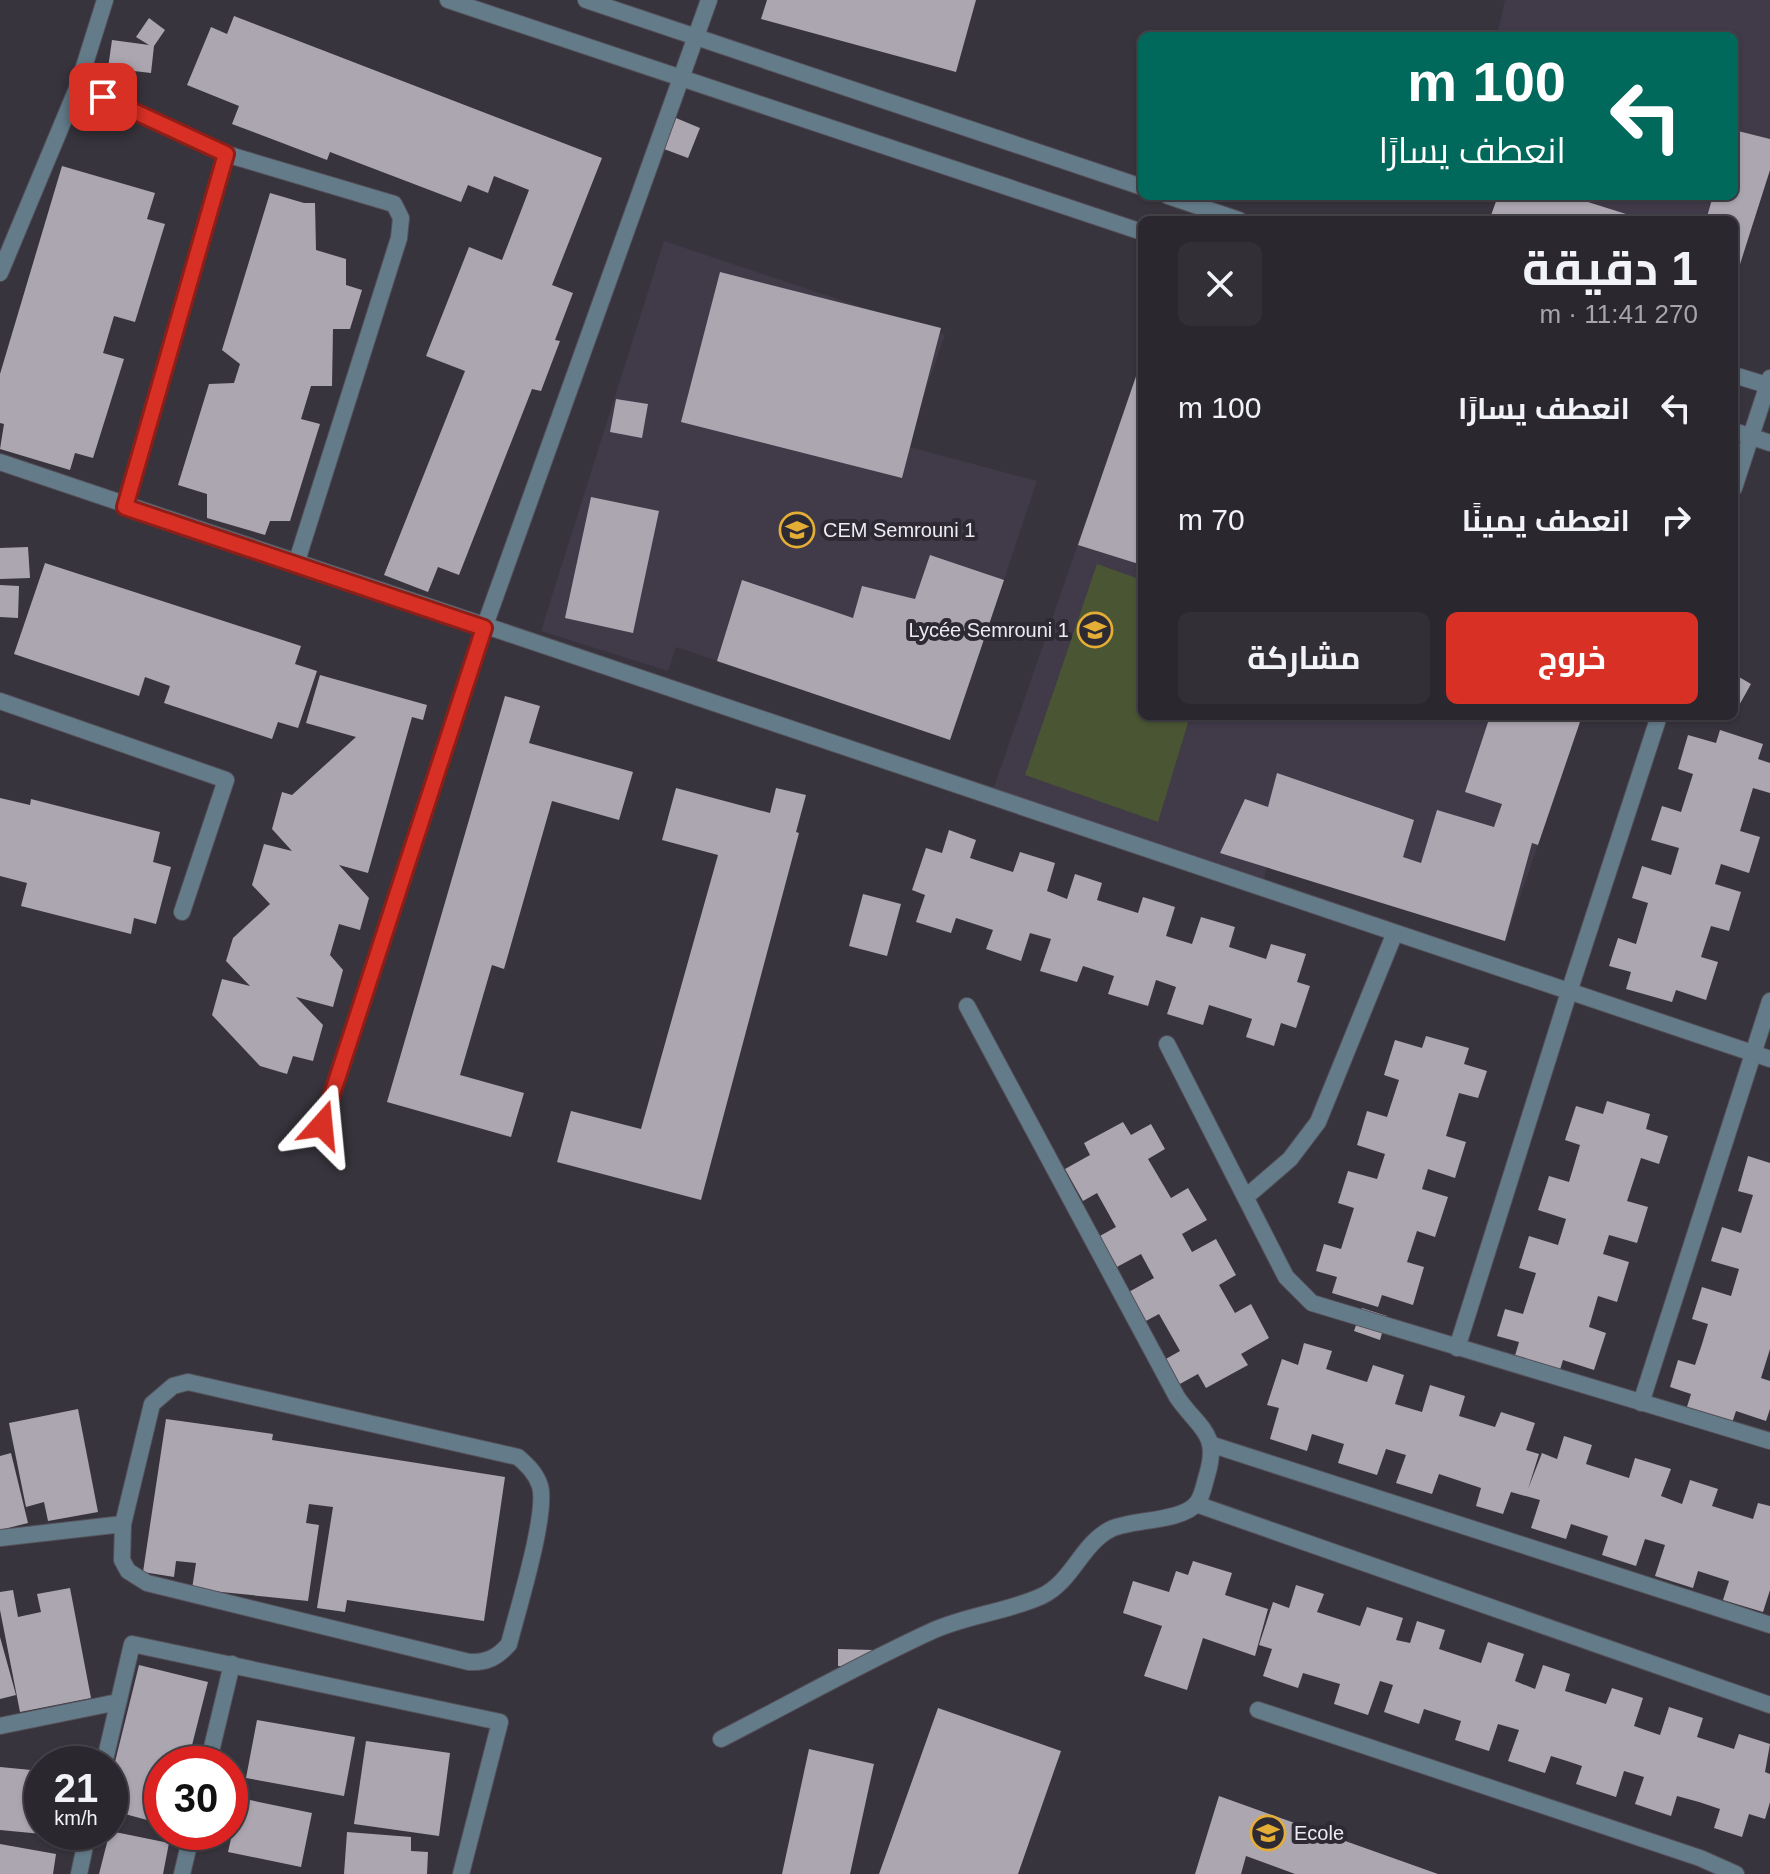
<!DOCTYPE html>
<html lang="ar">
<meta charset="utf-8">
<style>
body{margin:0;font-family:Helvetica,Cairo,sans-serif;background:#322f36;color:#f1f3f6;direction:rtl;height:100vh;display:flex;flex-direction:column;font-size:30px;white-space:nowrap}
*{box-sizing:border-box;margin:0}
p{font-size:26px;color:#a5a5aa}
.icon{flex:none;width:44px;height:44px;fill:none;stroke:currentColor;stroke-width:2;stroke-linecap:round;stroke-linejoin:round}
.map{position:relative;flex:1;overflow:hidden;direction:ltr}
.details{position:absolute;left:1138px;top:216px;width:600px;height:504px;display:flex;flex-direction:column;background:#2a272e;border-radius:12px;box-shadow:0 2px 6px #0004,0 0 0 2px #46444a;direction:rtl}
.details>*{flex:none}
.top-card{position:absolute;left:1138px;top:32px;width:600px;height:168px;border-radius:12px;box-shadow:0 2px 6px #0004,0 0 0 2px #46444a;direction:rtl;background:#00695c;color:#fff;overflow:hidden}
.speed{position:absolute;left:24px;top:1746px;display:flex;gap:16px;font-size:40px;font-weight:700;text-align:center}
.speed>*{display:grid;place-content:center;width:104px;height:104px;border-radius:50%;background:#2a272e;box-shadow:0 2px 6px #0004,0 0 0 2px #46444a;line-height:1}
.speed small{font-size:20px;font-weight:400}
.speed .limit{border:12px solid #d22;background:#fff;color:#111}
.pin{position:absolute;display:grid;place-items:center;width:68px;height:68px;color:#fff;margin:-34px;border-radius:16px;box-shadow:0 4px 12px #0006}
.me{position:absolute;width:88px;margin:-44px;rotate:18deg;stroke-linejoin:round;filter:drop-shadow(0 0 6px #0008)}
.turn{display:flex;align-items:center;gap:28px;height:168px;padding:0 40px;font-size:36px}
.turn .icon{width:104px;height:104px;stroke-width:2.5}
.turn b{display:block;font-size:56px;line-height:68px}
.round{display:grid;place-items:center;flex:none;width:84px;height:84px;border-radius:12px;background:#322f36}
.head{display:flex;align-items:center;justify-content:space-between;height:136px;padding:0 40px}
h1{font-size:48px;font-weight:700;line-height:60px}
.primary-button{display:flex;gap:16px;margin-top:auto;padding:16px 40px}
.primary-button a{flex:1;height:92px;border-radius:12px;background:#d93025;color:#fff;font-size:32px;font-weight:700;line-height:92px;text-align:center}
.primary-button a+a{background:#322f36;color:#f1f3f6}
ul{padding:0;list-style:none}
li{display:flex;align-items:center;gap:24px;height:112px;padding:0 40px}
li div{flex:1}
li b{display:block;font-size:30px}
li em{font-style:normal}
.map>svg:first-child{display:block}
</style>
<div class="map">
<svg width="1770" height="1874" viewBox="0 0 1770 1874">
<rect width="100%" height="100%" fill="#38343d"/>
<path fill="#413a49" d="M1505,0H1770V170L1734,282V220L1490,218L1498,196H1734V36H1497Z
M664,241L945,335L906,446L1037,481L950,740L676,647L668,671L541,631Z
M1142,358V716H1582L1505,941L1266,867L1264,883L991,796Z"/>
<path fill="#495533" d="M1097,564L1142,580V716H1190L1158,822L1025,775Z"/>
<path fill="#aca6b1" d="M767,0H976L956,72L761,19Z
M234,16L602,158L552,285L573,293L555,340L560,341L541,391L532,389L459,575L438,567L428,592L384,575L465,371L426,356L469,247L502,260L529,190L494,176L488,193L468,185L461,202L330,152L327,160L232,124L239,106L187,85L211,27L227,34Z
M149,18L165,30L154,46L151,73L108,68L112,40L149,45L136,37Z
M676,118L700,128L688,158L664,149Z
M1734,130L1770,139V170L1735,280L1734,220H1706L1713,196H1734Z
M62,166L155,193L147,219L165,224L135,322L114,316L103,353L124,359L93,458L75,453L70,470L0,449L4,424L0,423V374Z
M270,193L304,203H315L316,250L346,259V285L362,290L350,329H333L332,386H311L301,419L320,424L290,521H270L265,535L207,518V494L178,485L209,384L234,383L240,364L222,350Z
M1498,196H1569L1645,220H1494L1490,218Z
M720,272L941,328L902,478L681,422Z
M1142,359V565L1078,545Z
M616,399L648,404L642,438L610,432Z
M591,497L659,511L633,633L565,618Z
M28,547L30,578L0,579V548Z
M930,555L1004,580L950,740L717,661L742,580L853,618L862,586L915,599Z
M45,563L301,646L295,664L317,671L298,728L278,722L272,739L164,703L170,686L145,677L139,696L14,654Z
M0,585L19,586L18,618L0,617Z
M1734,674L1751,684L1737,709L1734,708Z
M320,675L427,705L423,720L412,717L368,873L339,865L369,898L360,930L339,924L330,955L343,970L333,1007L296,997L323,1025L313,1061L293,1056L287,1074L260,1066L212,1015L222,979L250,986L226,961L233,938L270,904L252,885L264,844L292,851L272,829L282,792L292,795L356,737L306,723Z
M505,696L540,706L529,743L633,772L619,820L552,801L504,969L492,965L460,1075L524,1093L511,1137L387,1102Z
M1490,716H1582L1538,845L1532,843L1505,941L1220,853L1245,799L1268,807L1277,773L1414,820L1403,857L1421,863L1437,810L1494,827L1502,804L1465,792Z
M1720,730L1763,744L1758,759L1770,763V793L1753,788L1740,831L1760,837L1749,873L1721,864L1715,884L1741,892L1729,931L1711,926L1701,957L1718,962L1706,1000L1676,990L1672,1002L1626,989L1631,972L1609,966L1618,938L1636,944L1648,903L1632,898L1642,866L1671,875L1679,848L1651,840L1662,806L1681,812L1693,774L1678,769L1688,735L1716,743Z
M676,788L770,813L776,788L806,795L796,832L799,833L701,1200L557,1162L571,1111L641,1129L718,855L662,840Z
M0,798L30,805L31,799L160,832L153,862L171,867L156,924L134,918L131,934L21,906L27,883L0,876Z
M949,830L976,840L970,858L1013,872L1020,852L1055,863L1047,891L1067,899L1075,874L1102,883L1097,900L1138,913L1143,897L1175,907L1166,936L1192,944L1201,917L1235,927L1229,947L1266,959L1271,944L1306,954L1297,982L1310,986L1296,1028L1281,1023L1274,1046L1246,1037L1252,1019L1231,1012L1209,1005L1203,1025L1167,1014L1176,987L1156,980L1148,1006L1108,994L1114,976L1083,966L1077,982L1040,971L1051,939L1030,933L1021,961L986,949L993,930L956,918L951,933L916,922L925,895L912,890L926,848L942,853Z
M863,894L901,904L887,956L849,946Z
M1426,1036L1469,1048L1464,1064L1487,1071L1478,1098L1459,1093L1446,1136L1466,1142L1455,1178L1428,1169L1422,1189L1448,1197L1435,1237L1417,1231L1407,1262L1424,1267L1413,1305L1382,1295L1378,1307L1332,1293L1337,1277L1316,1271L1324,1244L1341,1249L1354,1208L1338,1203L1348,1171L1377,1179L1385,1154L1357,1145L1367,1111L1387,1117L1399,1080L1384,1075L1395,1040L1422,1048Z
M1607,1101L1650,1114L1646,1129L1668,1136L1659,1164L1641,1158L1627,1201L1648,1207L1637,1243L1609,1235L1603,1254L1629,1262L1617,1302L1598,1296L1589,1327L1606,1333L1594,1370L1563,1360L1559,1373L1514,1359L1519,1342L1497,1336L1505,1309L1523,1314L1536,1273L1519,1268L1529,1236L1558,1245L1566,1219L1538,1210L1549,1176L1569,1182L1580,1145L1565,1140L1576,1106L1603,1114Z
M1123,1122L1131,1135L1151,1124L1165,1149L1148,1159L1171,1198L1188,1188L1207,1220L1182,1234L1192,1252L1216,1239L1236,1275L1219,1285L1235,1313L1251,1304L1269,1338L1241,1354L1248,1365L1206,1388L1198,1374L1178,1385L1164,1360L1180,1351L1159,1314L1144,1322L1127,1293L1154,1278L1141,1254L1115,1268L1098,1237L1116,1227L1097,1193L1083,1201L1065,1169L1090,1155L1084,1143Z
M1748,1156L1770,1163V1349L1761,1378L1770,1381V1409L1766,1421L1736,1411L1732,1423L1686,1410L1691,1394L1670,1387L1678,1360L1695,1365L1702,1344L1708,1324L1692,1319L1702,1287L1731,1296L1739,1269L1711,1261L1722,1227L1741,1233L1753,1195L1738,1191Z
M1362,1308L1387,1316L1380,1340L1354,1331Z
M1304,1343L1332,1351L1326,1369L1367,1382L1373,1365L1404,1375L1395,1404L1422,1412L1430,1385L1465,1396L1459,1416L1495,1427L1501,1412L1535,1423L1526,1450L1539,1454L1528,1489L1542,1453L1557,1459L1564,1436L1592,1445L1586,1464L1629,1478L1635,1458L1671,1469L1661,1496L1682,1504L1690,1480L1718,1489L1712,1506L1753,1519L1758,1503L1770,1506V1590L1763,1612L1723,1600L1729,1581L1698,1571L1693,1588L1655,1576L1665,1545L1645,1539L1636,1566L1602,1555L1608,1536L1571,1524L1566,1539L1531,1528L1540,1500L1511,1492L1503,1514L1476,1506L1481,1488L1439,1474L1432,1494L1396,1483L1406,1455L1386,1449L1377,1475L1338,1463L1344,1444L1312,1434L1307,1451L1270,1439L1279,1408L1267,1405L1282,1359L1298,1365Z
M78,1409L98,1512L48,1521L44,1502L26,1507L9,1423Z
M166,1419L273,1434L272,1440L505,1477L484,1621L347,1600L345,1612L317,1608L333,1507L309,1504L306,1523L319,1525L308,1601L192,1589L196,1563L176,1561L174,1577L143,1572Z
M11,1453L28,1523L0,1530V1456Z
M1193,1561L1232,1573L1225,1595L1268,1609L1255,1656L1203,1638L1187,1690L1144,1676L1162,1626L1123,1613L1133,1581L1169,1592L1176,1571L1188,1575Z
M1296,1585L1324,1594L1317,1612L1360,1626L1367,1607L1403,1618L1396,1640L1410,1643L1417,1621L1445,1630L1439,1649L1481,1663L1488,1642L1524,1654L1515,1681L1535,1689L1543,1665L1570,1674L1565,1691L1606,1704L1612,1688L1643,1698L1634,1726L1660,1735L1669,1707L1703,1718L1697,1737L1734,1749L1739,1734L1770,1744L1765,1772L1770,1774V1802L1765,1819L1749,1814L1742,1837L1714,1828L1720,1809L1699,1802L1677,1796L1671,1816L1635,1804L1644,1777L1624,1771L1616,1797L1576,1784L1582,1766L1567,1761L1551,1756L1545,1773L1508,1761L1519,1730L1498,1724L1489,1751L1455,1740L1461,1721L1424,1709L1419,1724L1384,1712L1393,1685L1380,1681L1368,1715L1334,1704L1340,1684L1303,1673L1298,1688L1263,1676L1272,1649L1259,1645L1273,1602L1289,1608Z
M70,1588L91,1698L20,1712L0,1610V1592L13,1590L18,1617L41,1612L37,1594Z
M0,1637L16,1695L0,1699Z
M838,1649L872,1650V1667L838,1666Z
M139,1665L208,1682L188,1761L162,1764V1824L110,1810V1782Z
M938,1708L1061,1751L1018,1874H879Z
M257,1720L355,1737L344,1796L246,1778Z
M366,1741L450,1753L439,1836L354,1824Z
M809,1749L874,1764L850,1874H782Z
M0,1767L42,1771V1834L0,1830Z
M1219,1796L1438,1874H1295L1246,1856L1241,1874H1195Z
M240,1798L312,1813L301,1867L228,1852Z
M110,1831L169,1843L163,1874H99Z
M347,1832L411,1837V1851L428,1852L427,1874H344Z
M0,1844L56,1854L53,1874H0Z"/>
<g fill="none" stroke-linecap="round" stroke-linejoin="round">
<g stroke="#55515a" stroke-width="18">
<path id="service" d="M78,86L226,154L394,204L401,218L399,238L296,564
M125,507L226,154
M0,701L226,780L182,912
M1167,1044L1286,1277L1312,1303L1770,1441
M1246,1197L1290,1159L1318,1122L1394,935
M1457,1348L1569,992
M1641,1403L1770,1001
M1258,1710L1700,1858L1736,1874"/>
</g>
<g stroke="#55515a" stroke-width="18">
<path id="minor" d="M448,0L1142,232
M586,0L1142,187
M1168,196L1239,220
M0,273L78,86L105,0
M1734,375L1770,386
M1734,431L1770,443
M0,462L1770,1059
M1734,488L1770,378
M1569,992L1659,716
M322,1125L484,628L709,0
M188,1382L518,1457C527,1465 536,1473 540,1486C548,1513 517,1612 509,1644C498,1657 487,1663 469,1662L147,1583L128,1571L122,1560L123,1524L152,1404L173,1386Z
M0,1538L123,1524
M0,1726L118,1702
M721,1739C791,1703 860,1664 932,1631C967,1615 1007,1612 1042,1596C1073,1581 1081,1544 1111,1529C1133,1519 1182,1522 1197,1503C1203,1495 1204,1485 1207,1475C1220,1433 1199,1429 1177,1397L967,1006
M104,1764L132,1644L500,1722L461,1874
M208,1764L232,1664
M79,1874L88,1832
M182,1874L192,1832"/>
</g>
<g stroke="#55515a" stroke-width="18">
<path id="tertiary" d="M1213,1445L1770,1625
M1196,1504L1770,1705"/>
</g>
<use href="#service" stroke="#647c8a" stroke-width="16"/>
<use href="#minor" stroke="#647c8a" stroke-width="16"/>
<use href="#tertiary" stroke="#647c8a" stroke-width="16"/>
</g>
<g fill="none" stroke-linecap="round" stroke-linejoin="round">
<g stroke="#8d1f18" stroke-width="20">
<path id="route" d="M103,97L226,154L125,507L484,628L322,1125"/>
</g>
<use href="#route" stroke="#d93025" stroke-width="14"/>
</g>
<defs>
<g id="school-ring" transform="scale(1.8)"><circle r="9.5" fill="#2e2a33" stroke="#e4ad35" stroke-width="1.5"/><path d="M0-5L7-2L0 1L-7-2ZM-4 1L0 2.5L4 1V4Q0 6-4 4Z" fill="#e4ad35"/></g>
</defs>
<g fill-rule="evenodd">
<use href="#school-ring" x="797" y="530"/>
<use href="#school-ring" x="1095" y="630"/>
<use href="#school-ring" x="1268" y="1833"/>
</g>
<g text-anchor="middle" dominant-baseline="central" stroke-width="8" stroke-linejoin="round" paint-order="stroke">
<g font-size="20" fill="#edeaf0" stroke="#2e2a33" text-anchor="start">
<text x="823" y="530">CEM Semrouni 1</text>
<text x="1069" y="630" text-anchor="end">Lycée Semrouni 1</text>
<text x="1294" y="1833">Ecole</text>
</g>
</g>
</svg>
<div class="speed"><div>21<small>km/h</small></div><div class="limit">30</div></div>
<div class="pin" style="left:103px;top:97px;background:#d93025"><svg class="icon" aria-label="arrive" viewBox="0 0 24 24"><path d="M6 21V4h12l-3 4 3 4H6"/></svg></div>
<svg class="me" style="left:322px;top:1125px" viewBox="-20 -20 40 40"><path d="M0-17L14 15 0 8-14 15z" fill="#d93025" stroke="#fff" stroke-width="4"/></svg>
<div class="top-card">
<div class="turn"><svg class="icon" aria-label="left" viewBox="0 0 24 24"><path d="M17 20v-9H6M10 6l-5 5 5 5"/></svg><div><b>100 m</b>انعطف يسارًا</div></div>
</div>
<section class="details">
<div class="head"><div><h1>1 دقيقة</h1><p>270 m · 11:41</p></div><a class="round"><svg class="icon" aria-label="close" viewBox="0 0 24 24"><path d="M6 6l12 12M18 6L6 18"/></svg></a></div>
<ul>
<li><svg class="icon" aria-label="left" viewBox="0 0 24 24"><path d="M17 20v-9H6M10 6l-5 5 5 5"/></svg><div><b>انعطف يسارًا</b></div><em>100 m</em></li>
<li><svg class="icon" aria-label="right" viewBox="0 0 24 24"><path d="M7 20v-9h11M14 6l5 5-5 5"/></svg><div><b>انعطف يمينًا</b></div><em>70 m</em></li>
</ul>
<div class="primary-button"><a>خروج</a><a>مشاركة</a></div>
</section>
</div>
